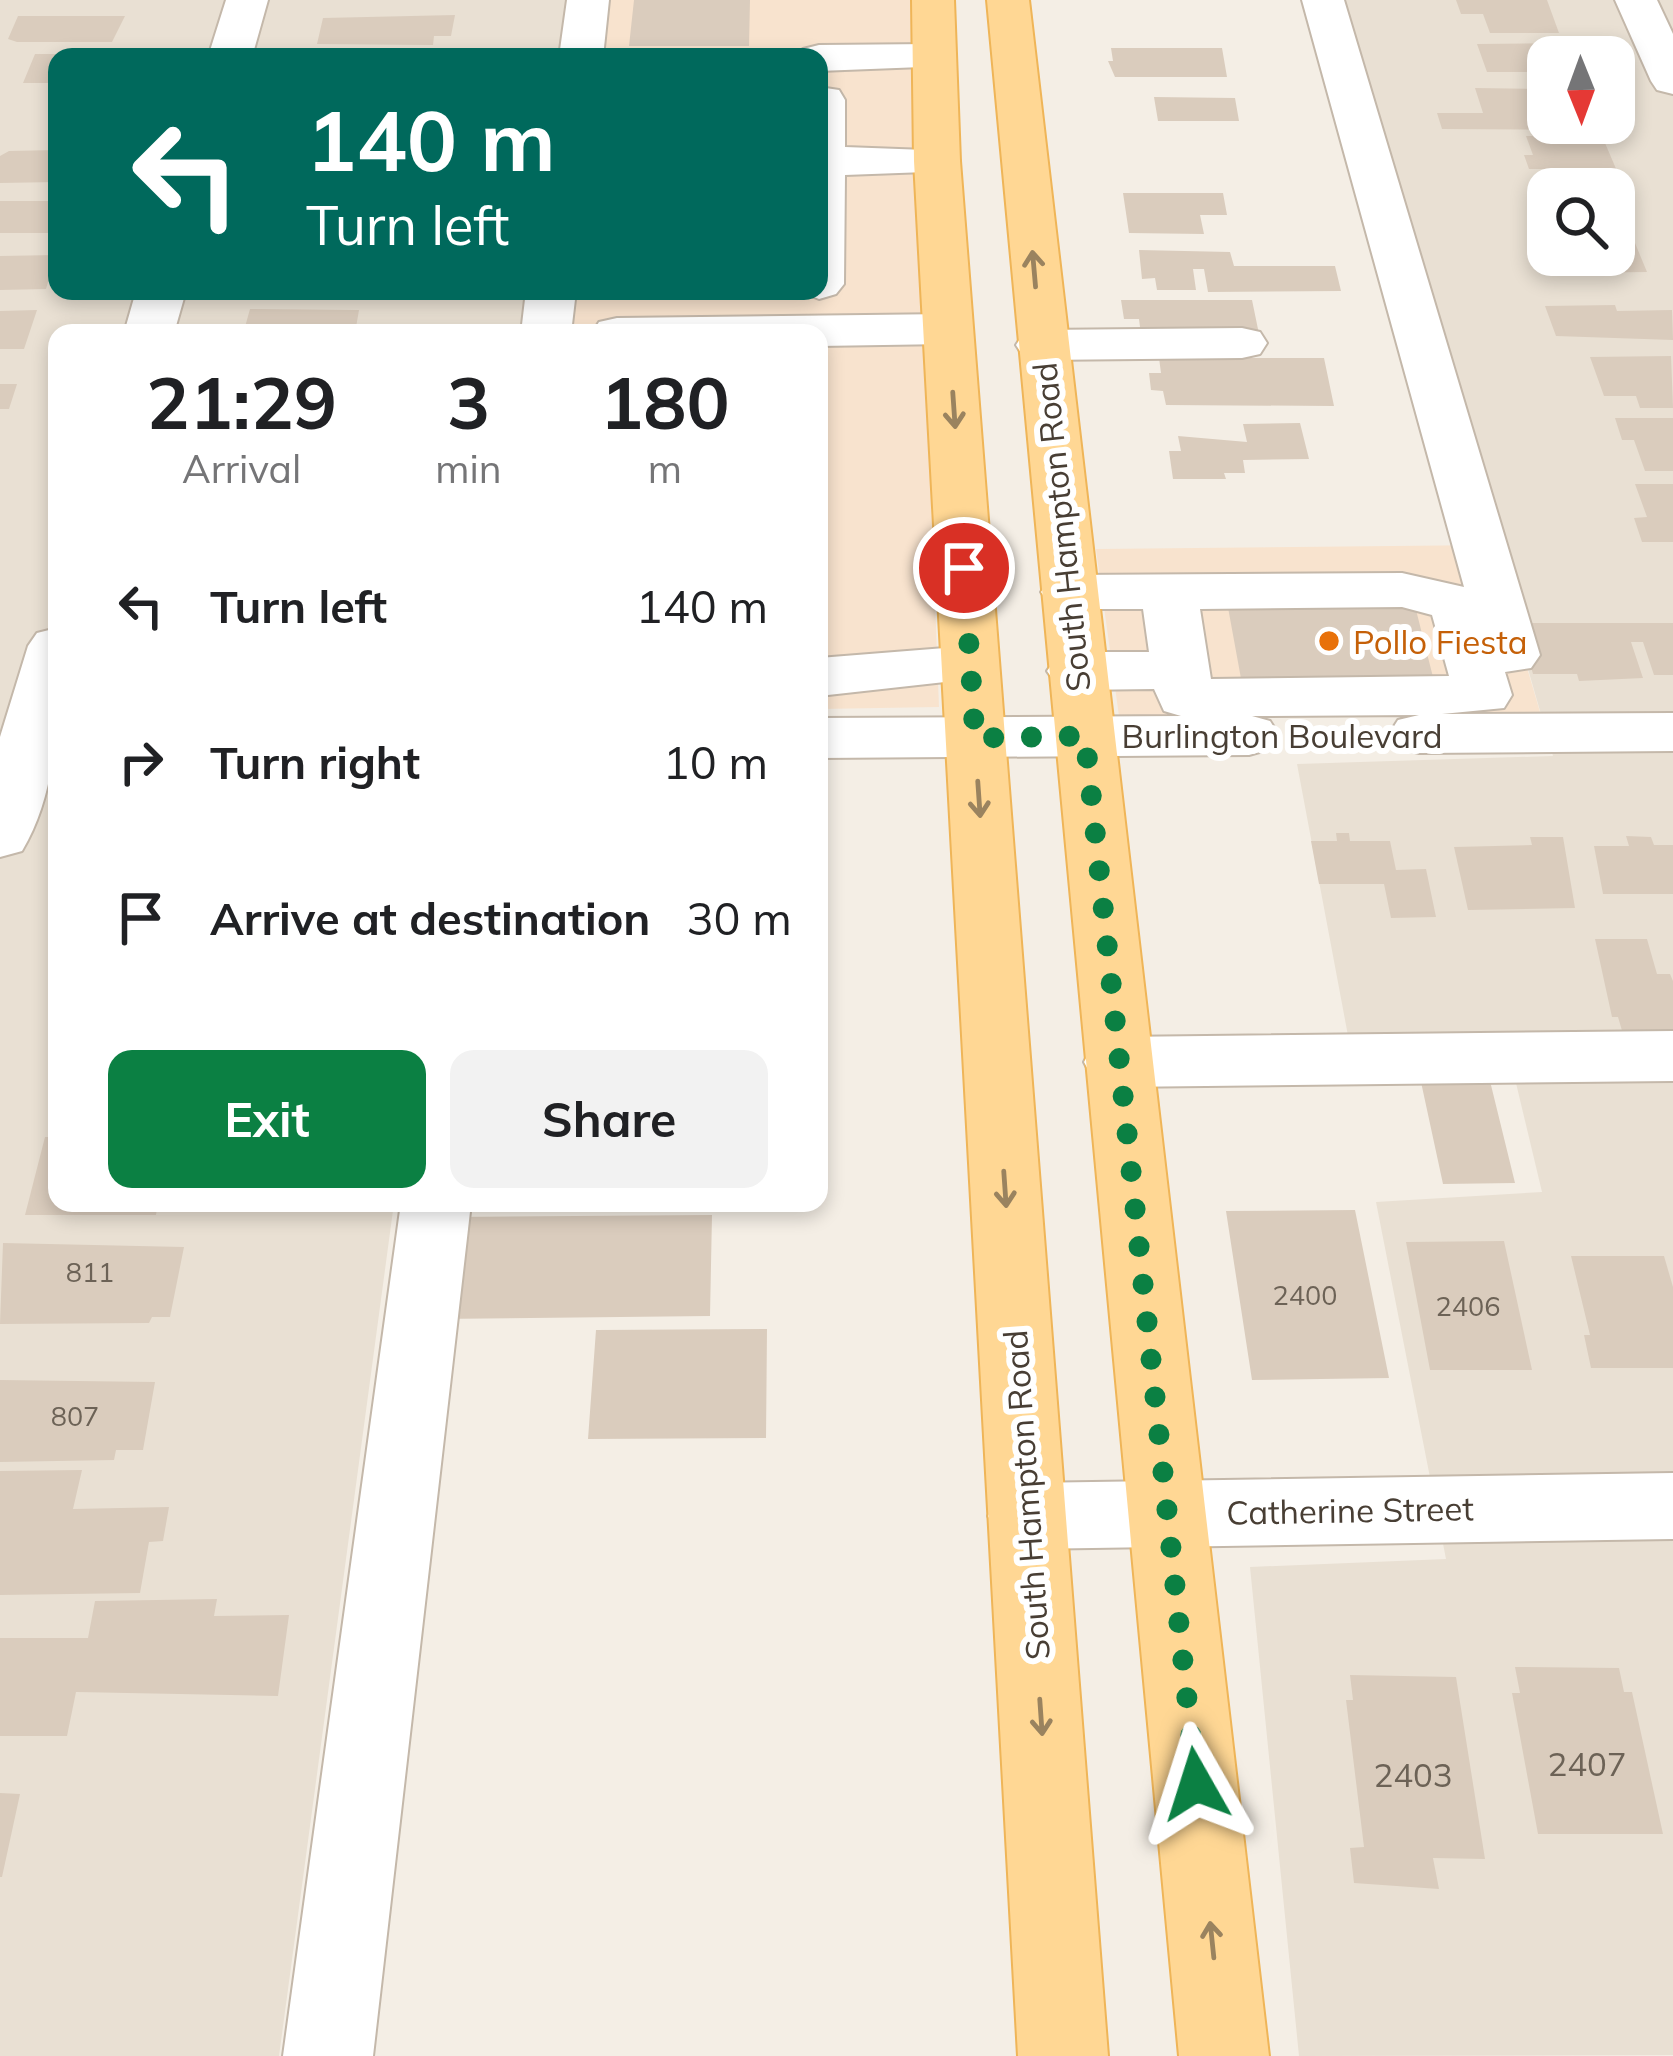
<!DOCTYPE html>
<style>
body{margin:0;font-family:Mulish,sans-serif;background:#f2f2f2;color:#202124;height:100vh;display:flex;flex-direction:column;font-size:45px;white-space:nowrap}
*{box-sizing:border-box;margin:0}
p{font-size:39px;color:#757577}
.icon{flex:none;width:66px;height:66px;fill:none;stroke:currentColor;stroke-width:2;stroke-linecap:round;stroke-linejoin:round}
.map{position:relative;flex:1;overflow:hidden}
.drawer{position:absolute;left:48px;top:324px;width:780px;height:888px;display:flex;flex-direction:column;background:#fff;border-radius:24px;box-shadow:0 6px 18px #0003}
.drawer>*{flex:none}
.guide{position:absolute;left:48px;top:48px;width:780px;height:252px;border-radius:24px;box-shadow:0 6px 18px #0003;background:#00695c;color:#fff;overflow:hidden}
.needle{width:78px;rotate:179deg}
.buttons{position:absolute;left:1527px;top:36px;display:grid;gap:24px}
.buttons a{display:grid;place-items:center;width:108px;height:108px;border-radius:24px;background:#fff;box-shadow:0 6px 18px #0003;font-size:60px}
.pin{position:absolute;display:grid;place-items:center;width:102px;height:102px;color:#fff;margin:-51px;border:6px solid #fff;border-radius:50%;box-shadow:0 3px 12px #0007}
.me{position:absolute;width:132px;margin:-66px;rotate:354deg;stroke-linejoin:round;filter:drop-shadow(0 0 9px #0008)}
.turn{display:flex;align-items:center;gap:42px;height:252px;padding:0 60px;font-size:54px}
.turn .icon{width:156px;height:156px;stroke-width:2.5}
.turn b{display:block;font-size:84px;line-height:102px}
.eta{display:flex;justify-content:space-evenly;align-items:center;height:204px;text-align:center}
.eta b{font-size:72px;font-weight:700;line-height:84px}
.cta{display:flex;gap:24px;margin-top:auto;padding:24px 60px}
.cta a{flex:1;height:138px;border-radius:24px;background:#0b8043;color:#fff;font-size:48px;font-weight:700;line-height:138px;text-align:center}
.cta a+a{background:#f2f2f2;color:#202124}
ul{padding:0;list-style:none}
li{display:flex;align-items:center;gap:36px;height:156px;padding:0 60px}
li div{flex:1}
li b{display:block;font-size:45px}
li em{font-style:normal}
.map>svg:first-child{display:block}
</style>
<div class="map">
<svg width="1673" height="2056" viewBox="0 0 1673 2056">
<rect width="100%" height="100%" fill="#f4eee5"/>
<path fill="#e9e0d3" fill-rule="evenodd" d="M0,0H569L560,57H57V291H525L519,333H57V1203H394L279,2056H0Z
M1336,0H1673V2055L1299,2056L1250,1567L1446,1559L1376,1202L1542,1192L1505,1037L1349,1041L1297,764L1553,756ZM1548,57H1614V123H1548ZM1548,189H1614V255H1548Z"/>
<path fill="#f8e3ce" d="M599,0H912L939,707L819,709V333H562L566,291H819V57H593Z
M1491,545L1540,712L1119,716L1096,549Z"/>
<path fill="#daccbd" d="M634,0H750L749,46H629Z
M1456,0H1547L1559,33H1490L1483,14H1461Z
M455,15L451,36H434L433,45L317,44L323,18Z
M18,16H125L112,42H17L8,39Z
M1559,43L1565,57H1548V72H1487L1477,44Z
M1111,48H1222L1227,77H1115L1108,61H1113Z
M458,51L457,57H392L394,52Z
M35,54H57V83H23Z
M1475,88L1548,89V123H1596L1598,130L1442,129L1437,113H1483Z
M1154,97L1235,98L1239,121H1158Z
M1526,136H1602L1620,178L1572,179L1568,169H1529L1524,155H1533Z
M57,150V182L0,183V156L9,151Z
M1614,188H1620L1632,228H1614Z
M1123,193H1223L1227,215H1200L1204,234L1129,233Z
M0,201H57V233H0Z
M1614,243H1635L1647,272L1565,273L1558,255H1614Z
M1139,250L1230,252L1234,266H1335L1341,291L1208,292L1204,269H1193L1196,290H1157L1155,278L1142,279Z
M56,255L46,289L0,290V256Z
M1121,300H1252L1259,334L1141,335L1139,319H1124Z
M1615,305L1617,311L1672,310L1673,340L1556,336L1545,306Z
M250,309L359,310L355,333H252L254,327H245Z
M37,310L24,349H0V311Z
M1671,356L1673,408H1640L1636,396H1604L1590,357Z
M1159,358H1324L1334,406L1166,405L1163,391L1151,390L1149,373H1161Z
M0,384H17L9,409H0Z
M1615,418H1673V471H1645L1634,440H1622Z
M1300,423L1309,459L1243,460L1245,473H1224L1226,479H1173L1169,451H1181L1178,436L1247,442L1243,424Z
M1635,484H1673V542H1642L1634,518L1647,517Z
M1227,602H1414L1434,681L1242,684Z
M1519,623H1673V675H1654L1643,642H1631L1643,678L1579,681L1577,674H1533Z
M1336,833H1349L1350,841H1390L1396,870L1426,869L1436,917L1391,918L1384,884H1319L1311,841H1337Z
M1626,836L1651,837L1654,845H1673V894H1603L1594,846H1629Z
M1530,837H1563L1575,908L1468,910L1454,847L1532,845Z
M1595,939H1647L1657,974H1670L1673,981V1034H1623L1618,1017H1612Z
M1490,1081L1515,1183L1443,1184L1421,1082Z
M45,1137H57V1203L176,1206L157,1208L156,1215H25Z
M1355,1210L1389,1378L1252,1380L1226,1211Z
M712,1215L710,1316L436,1319L448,1217Z
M1504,1241L1532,1370H1430L1406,1242Z
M3,1243L184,1247L170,1317H152L149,1323L0,1324Z
M1571,1256H1664L1673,1287V1368H1591L1584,1335H1590Z
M767,1329L766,1438L588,1439L596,1330Z
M0,1380L155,1382L143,1450H116L114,1460L0,1462Z
M82,1470L73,1509L169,1507L163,1541L149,1542L140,1593L0,1595V1471Z
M217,1599L214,1616L289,1615L278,1696L76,1692L67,1736H0V1638H88L95,1601Z
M1515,1667L1619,1668L1624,1692H1632L1663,1834H1538L1512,1693H1520Z
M1350,1675L1456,1677L1485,1859L1433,1858L1439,1889L1354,1883L1350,1848L1364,1847L1346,1700H1353Z
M0,1793L20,1794L2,1877H0Z"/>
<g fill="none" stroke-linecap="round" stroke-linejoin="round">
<g stroke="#c4b8aa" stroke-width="4">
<path id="minor" d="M226,0H268L252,57H208Z
M567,0H609L603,57H559Z
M1302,0H1344L1540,655L1531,668L1505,672L1512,695L1504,708L1442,714L1673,713V751L1419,753L1398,748L1389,734L1398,720L1419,715L1252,716L1270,721L1279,735L1270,749L1249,755L819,758V718L1181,716L1164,711L1154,689L1076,690L1056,684L1047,671L1056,658L1076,652H1149L1143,609H1069L1049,604L1041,592L1049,580L1069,575L1402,573L1464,587ZM1402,607L1432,615L1449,676L1211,679L1200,609Z
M1615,0H1657L1673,34V94L1657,90L1651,81Z
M932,44L948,48L954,57L948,66L819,71V57H798L803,49L819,45Z
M819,87L839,90L845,100V147L953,151L960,161L953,171L845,175L844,284L836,294L819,299L799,291H819Z
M136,291H186L174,333H124Z
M526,291H576L571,333H521Z
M948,314L966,318L973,329L966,340L948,344L819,346V333H592L599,322L617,318Z
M1242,328L1260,332L1267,343L1260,354L1242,358L1041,360L1023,356L1016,345L1023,334L1041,330Z
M57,628C57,703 62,784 22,851L0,857V737L28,646L37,633Z
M970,646L990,651L999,664L990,677L819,696V658Z
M1673,1031V1081L1117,1087L1093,1079L1084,1062L1093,1045L1117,1037Z
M401,1203H471L373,2056H283Z
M1673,1473V1539L1027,1549L1000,1539L988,1516L1000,1493L1027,1483Z"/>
</g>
<g stroke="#efb558" stroke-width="4">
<path id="major" d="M912,0H954L960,161L1108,2056H1018L914,161Z
M987,0H1029L1269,2056H1179Z"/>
</g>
<use href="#minor" fill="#fff" fill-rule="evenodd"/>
<use href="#major" fill="#ffd794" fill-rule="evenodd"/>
</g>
<defs><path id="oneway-shaft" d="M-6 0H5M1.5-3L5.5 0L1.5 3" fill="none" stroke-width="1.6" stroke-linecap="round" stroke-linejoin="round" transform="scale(3)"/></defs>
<g stroke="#9a835f">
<use href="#oneway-shaft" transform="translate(1034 269) rotate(-95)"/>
<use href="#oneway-shaft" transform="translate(954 410) rotate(86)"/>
<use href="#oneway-shaft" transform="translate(979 799) rotate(86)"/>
<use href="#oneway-shaft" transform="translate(1005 1189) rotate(86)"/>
<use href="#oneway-shaft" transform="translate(1041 1717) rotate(86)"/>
<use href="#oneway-shaft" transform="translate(1212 1940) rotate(-96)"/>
</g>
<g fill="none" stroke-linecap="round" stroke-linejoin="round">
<path stroke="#0b8043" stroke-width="21" stroke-dasharray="0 37.8" d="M964,568L975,738L1085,736L1196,1784"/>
</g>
<circle fill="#e8710a" stroke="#fff" stroke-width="4.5" cx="1329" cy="641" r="12"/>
<g text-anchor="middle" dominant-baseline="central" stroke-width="12" stroke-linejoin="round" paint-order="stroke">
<g font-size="27" fill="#6c6256">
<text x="90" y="1272">811</text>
<text x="1305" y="1295">2400</text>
<text x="1468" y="1306">2406</text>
<text x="75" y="1416">807</text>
</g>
<g font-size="33" fill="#483e34" stroke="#fff">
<text transform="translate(1061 527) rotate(-96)">South Hampton Road</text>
<text x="1282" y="735">Burlington Boulevard</text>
<text transform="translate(1026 1495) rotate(-94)">South Hampton Road</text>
<text transform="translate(1350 1510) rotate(-1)">Catherine Street</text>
</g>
<g font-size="33" fill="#c56008" stroke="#fff" text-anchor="start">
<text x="1353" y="641">Pollo Fiesta</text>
</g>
<g font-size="33" fill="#6c6256">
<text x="1587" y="1763">2407</text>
<text x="1413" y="1774">2403</text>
</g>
</g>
</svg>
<div class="buttons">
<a><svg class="needle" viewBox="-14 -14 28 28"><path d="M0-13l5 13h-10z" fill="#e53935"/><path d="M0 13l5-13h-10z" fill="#757577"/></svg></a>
<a><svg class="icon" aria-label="search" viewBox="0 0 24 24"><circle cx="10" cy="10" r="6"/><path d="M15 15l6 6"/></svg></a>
</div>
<div class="pin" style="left:964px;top:568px;background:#d93025"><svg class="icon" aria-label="arrive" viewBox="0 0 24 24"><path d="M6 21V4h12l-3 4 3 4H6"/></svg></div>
<svg class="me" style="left:1196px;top:1784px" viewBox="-20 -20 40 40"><path d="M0-17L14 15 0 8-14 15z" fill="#0b8043" stroke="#fff" stroke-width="4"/></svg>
<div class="guide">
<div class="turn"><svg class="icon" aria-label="left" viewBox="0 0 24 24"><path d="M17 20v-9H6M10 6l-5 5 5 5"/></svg><div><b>140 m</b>Turn left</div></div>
</div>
<section class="drawer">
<div class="eta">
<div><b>21:29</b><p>Arrival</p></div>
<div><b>3</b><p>min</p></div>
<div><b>180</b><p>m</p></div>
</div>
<ul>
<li><svg class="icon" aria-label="left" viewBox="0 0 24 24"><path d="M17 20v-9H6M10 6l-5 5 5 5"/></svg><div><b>Turn left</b></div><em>140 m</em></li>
<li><svg class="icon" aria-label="right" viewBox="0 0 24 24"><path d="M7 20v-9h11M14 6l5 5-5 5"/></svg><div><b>Turn right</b></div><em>10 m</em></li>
<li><svg class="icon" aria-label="arrive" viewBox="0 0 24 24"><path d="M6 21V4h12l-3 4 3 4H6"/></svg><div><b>Arrive at destination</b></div><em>30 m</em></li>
</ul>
<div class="cta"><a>Exit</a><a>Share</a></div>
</section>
</div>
